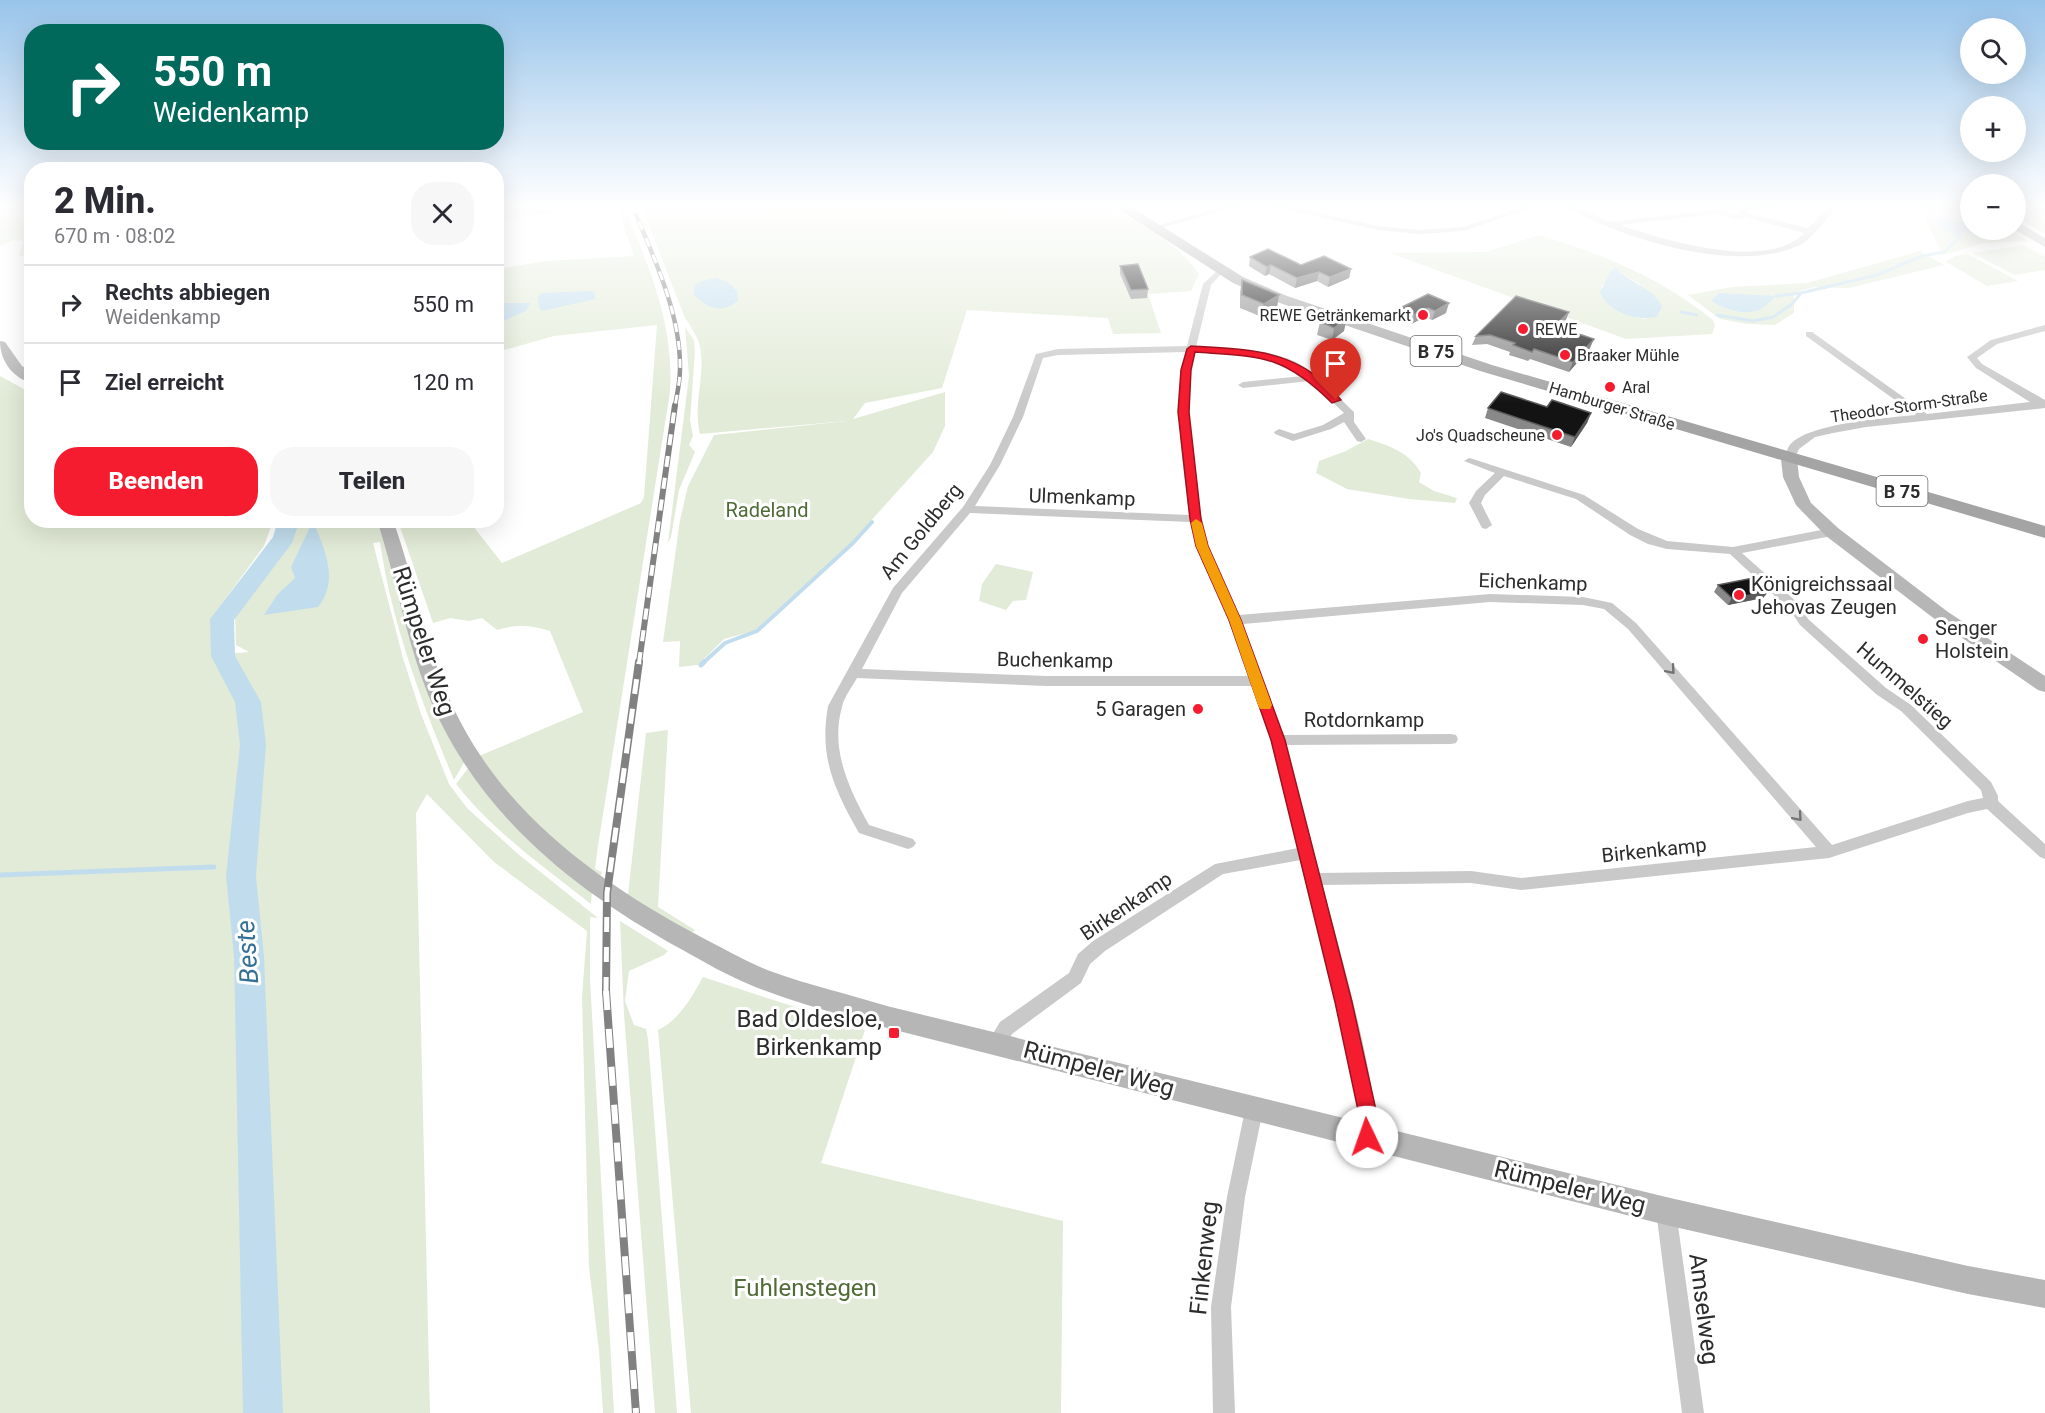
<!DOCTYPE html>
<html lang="de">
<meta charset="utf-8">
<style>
body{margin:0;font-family:Roboto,sans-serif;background:#f7f7f7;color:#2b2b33;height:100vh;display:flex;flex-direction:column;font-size:22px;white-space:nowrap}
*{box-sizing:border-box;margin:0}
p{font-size:20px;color:#7c7c81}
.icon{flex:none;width:33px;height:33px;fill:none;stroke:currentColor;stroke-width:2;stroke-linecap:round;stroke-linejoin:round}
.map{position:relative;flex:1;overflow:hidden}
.drawer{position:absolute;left:24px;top:162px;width:480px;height:366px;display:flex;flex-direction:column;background:#fff;border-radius:24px;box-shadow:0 6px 24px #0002}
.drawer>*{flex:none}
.guide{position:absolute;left:24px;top:24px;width:480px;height:126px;border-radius:24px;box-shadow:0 6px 24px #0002;background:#00695c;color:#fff;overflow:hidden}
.tools{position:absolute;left:1960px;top:18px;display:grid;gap:12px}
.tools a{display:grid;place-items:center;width:66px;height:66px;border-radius:50%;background:#fff;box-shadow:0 6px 24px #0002;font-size:30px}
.pin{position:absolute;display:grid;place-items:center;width:51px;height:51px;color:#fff;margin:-62px -26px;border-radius:50% 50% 50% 0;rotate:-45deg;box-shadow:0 0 6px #0007}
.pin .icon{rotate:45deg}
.me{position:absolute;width:66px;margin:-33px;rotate:357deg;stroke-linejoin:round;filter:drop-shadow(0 0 4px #0008)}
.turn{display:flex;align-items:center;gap:21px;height:126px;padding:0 30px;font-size:27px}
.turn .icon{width:78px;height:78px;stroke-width:2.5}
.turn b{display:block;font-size:42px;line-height:51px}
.round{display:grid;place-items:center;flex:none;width:63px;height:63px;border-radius:24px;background:#f7f7f7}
.overview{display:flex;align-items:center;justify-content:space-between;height:102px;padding:0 30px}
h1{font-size:36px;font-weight:800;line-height:45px}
.cta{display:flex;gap:12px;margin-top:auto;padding:12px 30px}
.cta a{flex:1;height:69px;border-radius:24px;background:#f51c2f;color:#fff;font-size:24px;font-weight:800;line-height:69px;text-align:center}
.cta a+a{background:#f7f7f7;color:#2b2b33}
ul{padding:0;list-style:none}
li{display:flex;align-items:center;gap:18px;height:78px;padding:0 30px;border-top:2px solid #e1e1e2}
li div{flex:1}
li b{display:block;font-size:22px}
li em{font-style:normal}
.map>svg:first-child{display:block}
</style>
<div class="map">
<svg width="2045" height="1413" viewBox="0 0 2045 1413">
<rect width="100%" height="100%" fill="#fff"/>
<path fill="#e2ebd7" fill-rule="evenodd" d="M0,205H31V255L19,256L23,241L14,240L0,246Z
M497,205H582L565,211L497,221Z
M616,205H624C649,270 674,320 670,392L598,846L595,869L602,872L600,877L560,845L518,805L479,756L583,712L550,631C531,625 516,624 497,630L482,618L469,621L450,618L433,623L398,521H469L502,563L641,503L644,497L657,325L554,336L497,352V324L526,311L529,303L497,304V269L546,261L634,256Z
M641,205H1101C1137,219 1177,242 1199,274L1191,291L1148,294L1161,333L1113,334L1108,318L967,310L942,388L865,403L853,419L945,392V426L933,452L850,544L754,631L724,639L698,665L679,667L680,641L663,642L680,520L688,486L714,435L847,421L700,434C693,407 704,380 701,353C700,340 692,328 685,318Z
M2016,205H2045V234L2016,217Z
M1920,209L1971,213V223L1946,217L1960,238L1964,232L1998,239L1999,233L1991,230H2011L2029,241L1983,243L1943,255Z
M1539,235C1601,253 1663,279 1713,320L1715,326L1712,334L1626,339L1390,253L1486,252ZM1619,272L1640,284L1646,319C1619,314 1613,311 1601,286Z
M2023,245L2045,257V270L2014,275L1973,253Z
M1920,251L1944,265L1849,288L1814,287L1794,293V313L1775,325L1747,324L1720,319L1688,295L1732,287L1807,283Z
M1967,254L2018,281L1987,286L1946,262L1955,256Z
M685,327L694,340L695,352L690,420L693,436L689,445L695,452L679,490L671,537L668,543L689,376Z
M0,376L31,393L32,520L273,521L264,546L215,613L212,655L249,652L236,645L235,610C258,585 290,555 296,521H377L465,761L454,780C422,703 392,625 380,542L373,543L403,658L421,714L449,784L467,808L518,854L598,918L590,917V979L614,1413H603L599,1351L589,1267L582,997L587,931L494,862L427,794L416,813L430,1413H0Z
M1368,439C1390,446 1409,452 1421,473L1419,482L1434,491L1457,498L1455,503L1409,499L1347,489L1316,473L1319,461L1346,451Z
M996,564L1033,572L1026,600L1013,601L1006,610L979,601L982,584Z
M668,730L658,907L695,930L691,934L628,895L646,733Z
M469,767L592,891L591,904C544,867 493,831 456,784Z
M620,921L668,951L664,955L629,971L625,1001L634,1025L646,1029L648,1039L677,1413H655L624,1014Z
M703,977L865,1030L821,1163L1063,1221L1061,1413H691L658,1030C679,1020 692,997 703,977Z"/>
<path fill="#c1dded" d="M1946,217L1971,223V230H1991L1999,232V239L1964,232L1959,238L1936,225L1933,218Z
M1616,267L1619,272L1653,294L1662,306L1657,317C1636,321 1609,313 1600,292L1611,270Z
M716,278L728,282L737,291L738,301C720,314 709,309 694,295L695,285L701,281Z
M591,291L595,292V299L542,311L539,308L538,296L542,293Z
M1719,293L1776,296C1771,300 1766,306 1761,309C1746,317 1724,309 1711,301Z
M505,303H530L526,311L497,324V304Z
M313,521C324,548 340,580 318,607L264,615L277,595L295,578L291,567Z"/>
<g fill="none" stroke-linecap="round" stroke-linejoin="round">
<path stroke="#c1dded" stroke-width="3" d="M1776,296L1801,293
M1681,312L1697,315
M1717,315L1753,321L1773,317L1792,304L1801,293L1877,275L1922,256L1944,252L1959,238"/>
<path stroke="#c1dded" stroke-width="4" d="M703,663L725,643L757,631L853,543L872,522"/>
<path stroke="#c1dded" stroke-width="5" d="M701,665L704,662
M0,875L214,867"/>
<path fill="#c1dded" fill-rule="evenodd" d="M278,520H300L292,543L234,620L235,656L261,702L266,745L256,876L264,956L283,1413H243L234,956L226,876L240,745L235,702L211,656L210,619L273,537Z"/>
<path fill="#c9c9c9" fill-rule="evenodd" d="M1228,205H1285L1378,226L1418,230L1463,227L1528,205H1540L1464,231L1418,234L1378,230L1284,209L1252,206L1229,209L1157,229L1153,227Z
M1564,205H1574L1610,222L1713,210L1716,205L1741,207L1787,205L1783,207L1746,211L1748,213L1808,228L1830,205H1838C1830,215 1812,239 1800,245C1744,272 1646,245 1592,220C1583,215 1572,211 1564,205ZM1721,209L1738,211L1740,213L1734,215ZM1717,214L1734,219L1745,217L1804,233C1768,272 1664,240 1620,225Z
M1904,205L1971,207V211L1908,207Z
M1221,267L1225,270L1211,285L1196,347C1226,349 1261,348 1289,359C1315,369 1334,393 1354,412V422L1366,439L1361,442L1357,441L1344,422L1331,429L1293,441L1275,434L1274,432L1279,429L1294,434L1323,425L1344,413L1310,381L1243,388L1238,385L1243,382L1303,376C1275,352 1231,355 1195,352L1191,370L1188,412L1201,519L1208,546L1239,615L1490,594L1583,597L1612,603L1636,623L1832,845L1968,801L1983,798L1981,790L1901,711L1876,694L1800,625L1790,610L1730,554L1667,549L1648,544L1630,535L1576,499L1504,476L1485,495L1481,503L1492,525L1486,529L1482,528L1469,503L1476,491L1495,473L1464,461L1469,458L1473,459L1584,495L1638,529L1667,541L1733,547L1832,528L1836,529L1838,532L1832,536L1742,553L1799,604L1808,619L1886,688L1911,705L1991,782L1998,796V801L2045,844V859L2040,857L1987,809L1968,813L1829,858L1521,890L1471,883L1322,885C1334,929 1387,1111 1373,1143L1367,1146L1361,1143L1358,1137V1110L1336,1002L1301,860L1223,874L1105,951L1090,964L1081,983L1012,1034L1003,1048L997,1050L991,1048L988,1042L1000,1022L1069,973L1078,954L1093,941L1215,864L1298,848L1271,740L1252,686H1046L857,678C852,687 844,697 842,707C830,749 849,789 869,825L913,839L916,843L913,847L908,849L859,833C834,789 819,757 828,706L893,588L963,507L990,465L1013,417L1036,354L1058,349L1187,346L1203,284ZM1186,352C1172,406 1183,461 1189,515L975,506L1000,465L1023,417L1043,358L1058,355ZM970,513L1190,522L1196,546L1229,620L1249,676H1046L862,669L902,593ZM1490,602L1583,605L1604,609L1628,629L1816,847L1521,878L1471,871L1319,873L1286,745L1451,744L1456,743L1458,739L1456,735L1451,734L1283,735L1243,624Z
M2045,325V331L1997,344L1977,358L1982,364L2045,400V408L1866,427L1833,433L1815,437L1799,449L1793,461L1789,462L1784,459C1785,455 1787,450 1789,446C1806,423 1887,418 1916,415L1806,336V332H1812L1927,414L2030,402L1976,368L1967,357L1991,340Z
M1254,1101L1260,1104L1263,1110L1245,1197L1231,1307L1235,1413H1213L1211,1307L1227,1197L1245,1110L1248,1104Z
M1666,1201L1673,1204L1676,1211L1704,1413H1682L1656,1211L1659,1204Z"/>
<path fill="#b6b6b6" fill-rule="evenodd" d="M2016,221L2045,238V247L2015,230Z
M0,341L5,342L22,366L32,372V383C12,378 0,360 0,341Z
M1789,454L1797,459L1799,477L1811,503L1838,528L1948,612L2045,676V692L2038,690L1936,620L1826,536L1796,505L1783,477L1781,459Z
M377,520H393C417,587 428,660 461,723C512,820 605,886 701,937C723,948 746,962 770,971C808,985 848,994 887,1006L1666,1197L1968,1266L2045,1280V1308L1968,1294L1666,1225L887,1028C842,1015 797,1004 753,986C728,976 704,962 681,949C582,895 492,825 441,723C409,660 399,587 377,520Z"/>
<path fill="#a4a4a4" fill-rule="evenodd" d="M1112,205H1128L1243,277L1287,296L1492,365L2045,526V538L1480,371L1277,302L1233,283Z"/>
<g stroke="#818181" stroke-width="4.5">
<path id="rail-far3" d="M632,205C653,256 681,313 680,369C680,382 677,394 675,406"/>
</g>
<g stroke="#818181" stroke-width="6">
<path id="rail-far2" d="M639,663L675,405"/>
</g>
<g stroke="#818181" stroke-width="8">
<path id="rail-far1" d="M606,992L607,893L639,662"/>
</g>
<g stroke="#818181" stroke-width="8">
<path id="rail" d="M606,991L636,1413"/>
</g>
<use href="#rail-far3" stroke="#fff" stroke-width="3" stroke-dasharray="9" stroke-linecap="butt"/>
<use href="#rail-far2" stroke="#fff" stroke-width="4" stroke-dasharray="11" stroke-linecap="butt"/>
<use href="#rail-far1" stroke="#fff" stroke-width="5" stroke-dasharray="15" stroke-linecap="butt"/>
<use href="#rail" stroke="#fff" stroke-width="6" stroke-dasharray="19" stroke-linecap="butt"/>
</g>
<path fill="#898989" d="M1250,257L1301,265L1351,269L1349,278L1328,287L1317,281L1295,288L1269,274L1265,276L1249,266Z
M1120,266L1148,289L1147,298L1131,299L1120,274Z
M1242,280L1277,308L1262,317L1240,308V292Z
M1428,294L1446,313L1432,320L1425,317L1411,324L1397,318L1400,308Z
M1569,312L1565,322L1560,328L1590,348L1569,372L1530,359L1528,361L1509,355L1510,352L1487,344L1472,345L1476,336Z
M1320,322L1344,331L1332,340L1317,335Z
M1547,407L1591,413L1587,423L1571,447L1485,418L1488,408Z
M1718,585L1768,592L1763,598L1728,605L1714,592Z"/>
<path fill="#5a5a5a" d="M1271,265L1269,274L1265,276L1267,267Z
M1351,269L1349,278L1328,287L1330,277Z
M1319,272L1317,281L1295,288L1297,278Z
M1279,295L1277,308L1262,317L1264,304Z
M1449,303L1446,313L1432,320L1435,311Z
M1428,308L1425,317L1411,324L1414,315Z
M1569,312L1565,322L1552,336L1555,326Z
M1347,318L1344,331L1332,340L1334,328Z
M1594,339L1590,348L1569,372L1573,362Z
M1591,413L1587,423L1571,447L1575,437Z
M1768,592L1763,598L1728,605L1732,598Z"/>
<path fill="#131313" stroke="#5a5a5a" stroke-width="1.5" d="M1268,249L1301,265L1324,256L1351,269L1330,277L1319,272L1297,278L1271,265L1267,267L1250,257Z
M1138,264L1148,289L1131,290L1120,266Z
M1242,280L1279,295L1264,304L1242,295Z
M1428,294L1449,303L1435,311L1428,308L1414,315L1400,308Z
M1516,296L1569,312L1555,326L1594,339L1573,362L1534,349L1532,352L1513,345L1515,343L1490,335L1476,336Z
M1332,313L1347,318L1334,328L1320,322Z
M1501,392L1547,407L1552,400L1591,413L1575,437L1488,408Z
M1753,578L1768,592L1732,598L1718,585Z"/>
<defs><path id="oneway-chevron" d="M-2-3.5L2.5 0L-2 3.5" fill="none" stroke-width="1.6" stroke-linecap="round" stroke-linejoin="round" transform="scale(1.5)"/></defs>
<g stroke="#737373">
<use href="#oneway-chevron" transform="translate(1671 670) rotate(49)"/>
<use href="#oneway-chevron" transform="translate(1798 817) rotate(49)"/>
</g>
<linearGradient id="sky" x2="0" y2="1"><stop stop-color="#98c4ea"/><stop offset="0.51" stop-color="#fff"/><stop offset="1" stop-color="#fff" stop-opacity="0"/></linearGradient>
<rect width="2045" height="403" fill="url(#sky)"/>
<path fill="#f51c2f" stroke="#9f121f" stroke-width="1.5" d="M1191,346C1253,350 1299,349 1341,400L1332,403C1283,354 1261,357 1195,352L1191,370L1189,412L1201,519L1208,546L1241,620L1285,740L1352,1002L1376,1110V1137L1374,1143L1367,1146L1361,1143L1358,1137V1110L1335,1002L1271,740L1229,620L1196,546L1190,519L1178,412L1181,370L1187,349Z"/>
<path fill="#f59e0b" d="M1196,519L1202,523L1208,546L1241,620L1272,705L1270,709H1260L1258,705L1229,620L1196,546L1191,523Z"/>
<g fill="#f51c2f" stroke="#fff" stroke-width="2">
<circle cx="1423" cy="315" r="6"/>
<circle cx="1523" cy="329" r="6"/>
<circle cx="1565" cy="355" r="6"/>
<circle cx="1610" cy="387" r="6"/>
<circle cx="1557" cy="435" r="6"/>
<circle cx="1739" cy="595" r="6"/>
<circle cx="1923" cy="639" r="6"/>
<circle cx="1198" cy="709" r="6"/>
<rect x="888" y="1027" width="12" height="12" rx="3"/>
</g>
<g text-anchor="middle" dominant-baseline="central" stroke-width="6" stroke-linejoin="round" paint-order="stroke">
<g font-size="16" fill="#2c2c2c" stroke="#fff" text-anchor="start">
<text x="1411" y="315" text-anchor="end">REWE Getränkemarkt</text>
<text x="1535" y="329">REWE</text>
<text x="1577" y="355">Braaker Mühle</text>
<text x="1622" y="387">Aral</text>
<text x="1545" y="435" text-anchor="end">Jo's Quadscheune</text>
</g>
<g font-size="16" fill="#2c2c2c" stroke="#fff">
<text transform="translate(1612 406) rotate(17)">Hamburger Straße</text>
<text transform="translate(1909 406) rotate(-8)">Theodor-Storm-Straße</text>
</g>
<g fill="#fff" stroke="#6b6b6b" stroke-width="1.5">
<rect x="1410.5" y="336" width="51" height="30" rx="4.5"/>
<rect x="1876.5" y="476" width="51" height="30" rx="4.5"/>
</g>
<g font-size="18" font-weight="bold" fill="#2c2c2c">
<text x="1436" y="351">B 75</text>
<text x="1902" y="491">B 75</text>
</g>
<g font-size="20" fill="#2c2c2c" stroke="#fff">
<text transform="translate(1082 497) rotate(2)">Ulmenkamp</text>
<text transform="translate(921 531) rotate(-51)">Am Goldberg</text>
<text transform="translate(1533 582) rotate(2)">Eichenkamp</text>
<text transform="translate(1055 660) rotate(1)">Buchenkamp</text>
<text transform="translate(1905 685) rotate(41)">Hummelstieg</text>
<text x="1364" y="720">Rotdornkamp</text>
<text transform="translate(1654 850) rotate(-6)">Birkenkamp</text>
<text transform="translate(1126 906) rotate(-34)">Birkenkamp</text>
</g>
<g font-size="20" fill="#4f6b36" stroke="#fff">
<text x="767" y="510">Radeland</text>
</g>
<g font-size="20" fill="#2c2c2c" stroke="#fff" text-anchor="start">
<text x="1751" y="584">Königreichssaal<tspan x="1751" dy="23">Jehovas Zeugen</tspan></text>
<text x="1935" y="628">Senger<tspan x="1935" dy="23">Holstein</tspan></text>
<text x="1186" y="709" text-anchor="end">5 Garagen</text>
</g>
<g font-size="24" fill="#2c2c2c" stroke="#fff">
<text transform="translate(424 641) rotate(72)">Rümpeler Weg</text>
<text transform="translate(1099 1069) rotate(15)">Rümpeler Weg</text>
<text transform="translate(1570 1187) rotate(14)">Rümpeler Weg</text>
<text transform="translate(1204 1258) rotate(-84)">Finkenweg</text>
<text transform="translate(1704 1309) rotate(83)">Amselweg</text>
</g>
<g font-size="24" fill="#2c2c2c" stroke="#fff" text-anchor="end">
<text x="882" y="1019">Bad Oldesloe,<tspan x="882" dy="28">Birkenkamp</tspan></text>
</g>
<g font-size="24" fill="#4f6b36" stroke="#fff">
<text x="805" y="1288">Fuhlenstegen</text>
</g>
<g font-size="26" font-style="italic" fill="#337094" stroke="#fff">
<text transform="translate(247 952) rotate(-94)">Beste</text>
</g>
</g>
</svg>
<div class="tools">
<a><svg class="icon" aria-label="search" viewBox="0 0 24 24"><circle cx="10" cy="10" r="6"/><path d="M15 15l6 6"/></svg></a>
<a>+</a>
<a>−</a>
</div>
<div class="pin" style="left:1336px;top:400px;background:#d93025"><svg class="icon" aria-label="arrive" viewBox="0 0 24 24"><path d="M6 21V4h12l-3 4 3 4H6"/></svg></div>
<svg class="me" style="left:1367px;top:1137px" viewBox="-20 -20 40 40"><circle r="19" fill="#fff"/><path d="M0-13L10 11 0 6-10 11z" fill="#f51c2f"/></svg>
<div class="guide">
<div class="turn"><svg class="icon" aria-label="right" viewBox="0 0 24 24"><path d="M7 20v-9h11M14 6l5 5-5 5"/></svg><div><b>550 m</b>Weidenkamp</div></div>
</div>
<section class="drawer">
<div class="overview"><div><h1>2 Min.</h1><p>670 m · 08:02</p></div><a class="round"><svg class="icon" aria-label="close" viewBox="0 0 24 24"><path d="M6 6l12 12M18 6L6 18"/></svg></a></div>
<ul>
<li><svg class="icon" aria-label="right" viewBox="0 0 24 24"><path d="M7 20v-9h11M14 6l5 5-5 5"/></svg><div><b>Rechts abbiegen</b><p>Weidenkamp</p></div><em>550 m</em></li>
<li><svg class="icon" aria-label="arrive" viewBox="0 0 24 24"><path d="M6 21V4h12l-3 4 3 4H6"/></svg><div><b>Ziel erreicht</b></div><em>120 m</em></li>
</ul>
<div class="cta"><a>Beenden</a><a>Teilen</a></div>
</section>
</div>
